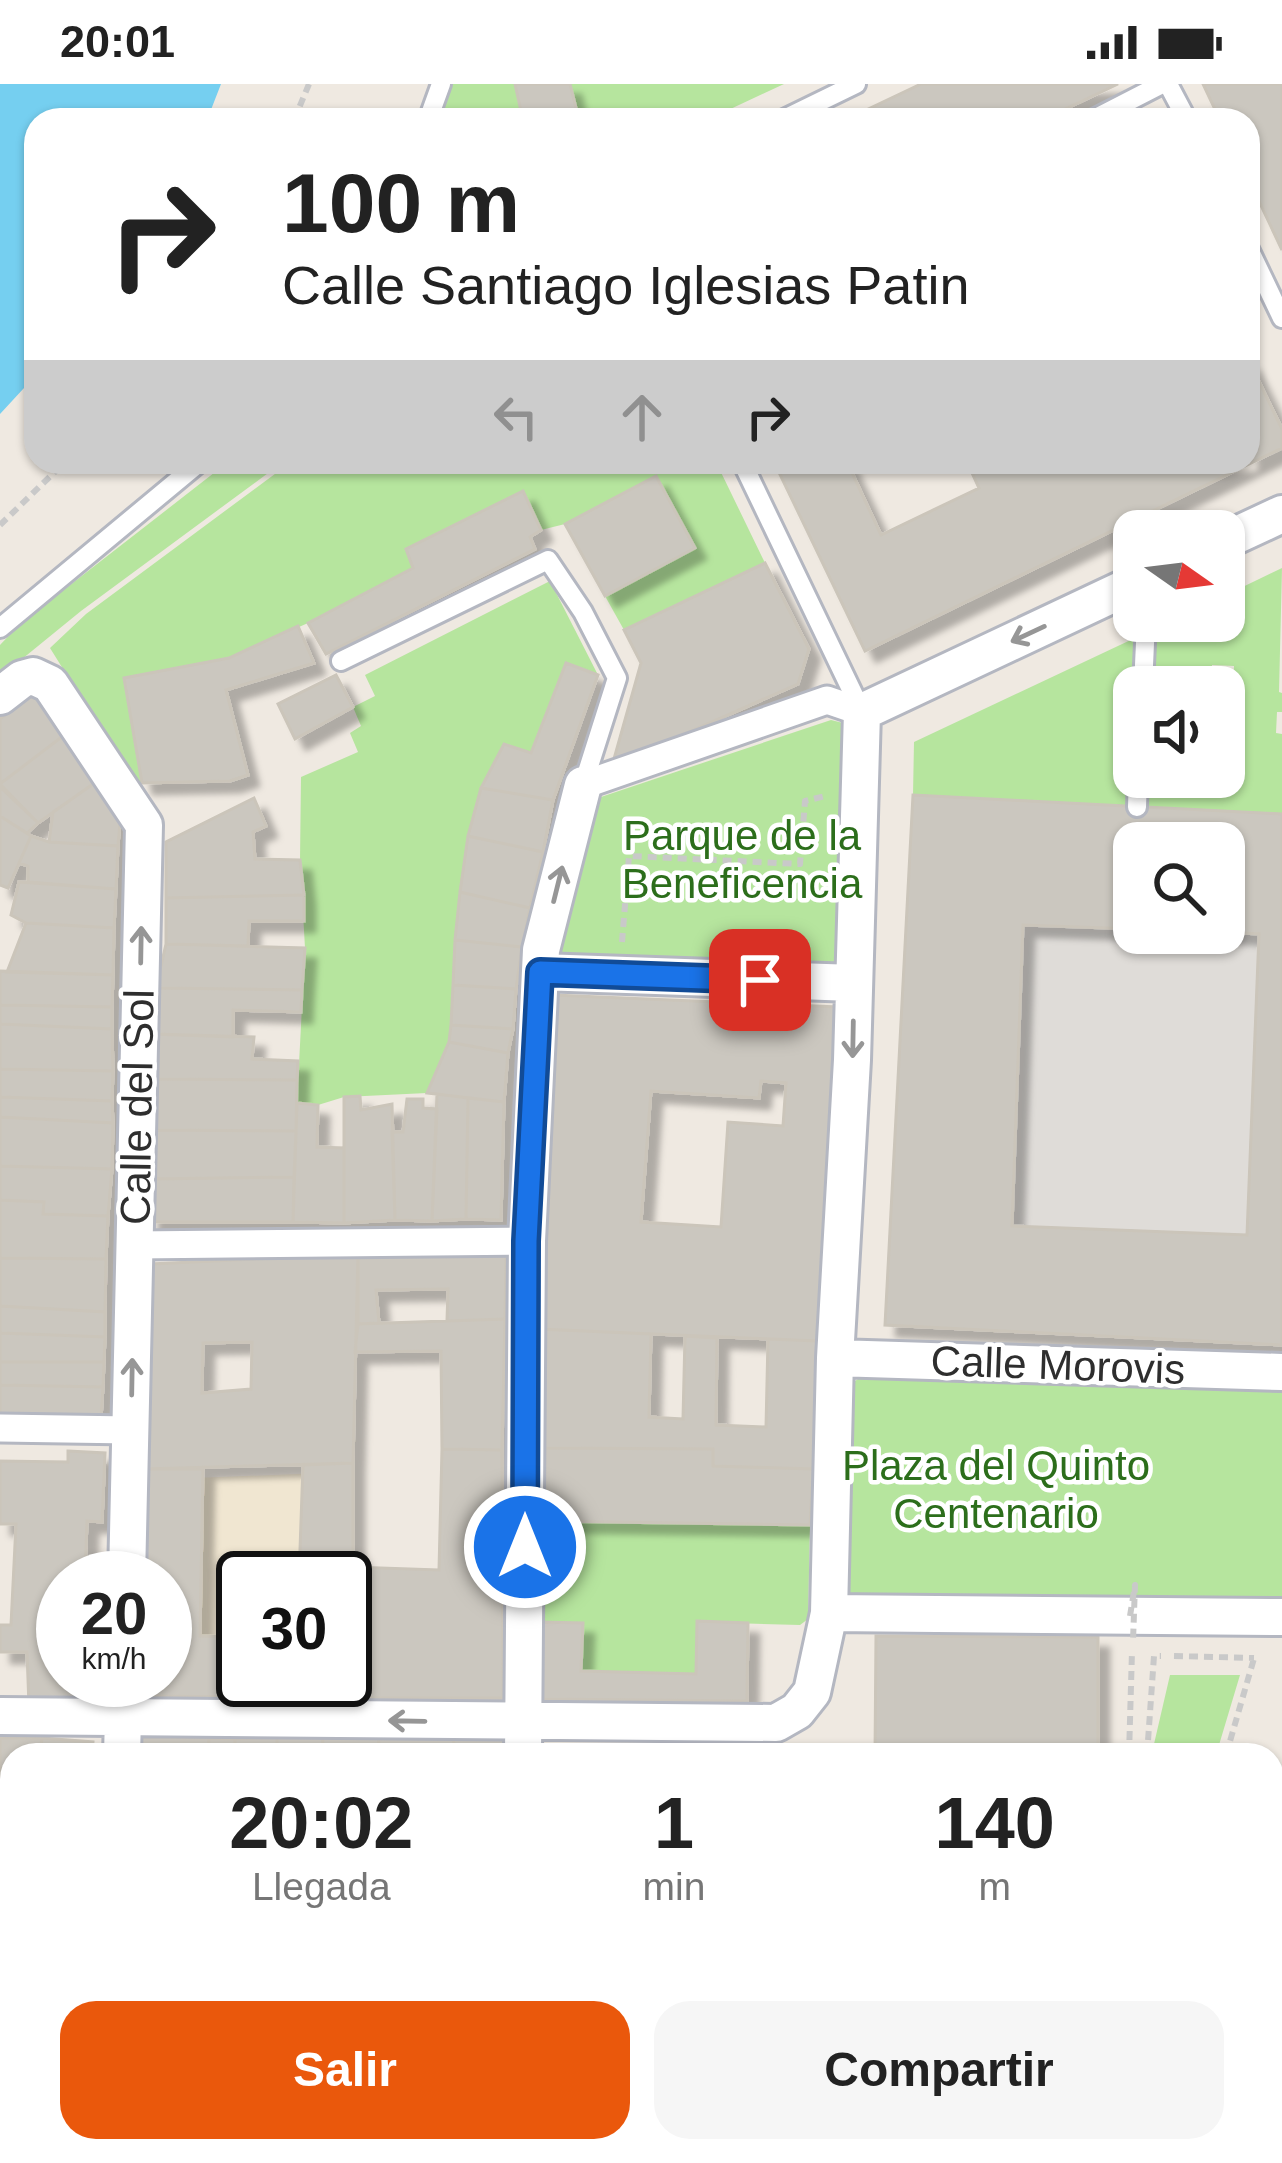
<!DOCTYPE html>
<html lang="es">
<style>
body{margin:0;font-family:Helvetica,sans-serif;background:#f6f6f6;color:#222;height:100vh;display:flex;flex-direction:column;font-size:45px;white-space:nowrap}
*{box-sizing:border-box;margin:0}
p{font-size:39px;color:#767676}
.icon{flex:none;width:66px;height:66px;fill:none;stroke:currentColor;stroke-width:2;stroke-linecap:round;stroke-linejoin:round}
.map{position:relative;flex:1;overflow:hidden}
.side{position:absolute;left:0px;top:1659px;width:1284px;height:420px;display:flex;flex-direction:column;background:#fff;border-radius:36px 36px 0 0;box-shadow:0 3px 9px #0004}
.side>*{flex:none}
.top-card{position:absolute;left:24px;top:24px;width:1236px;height:366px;border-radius:36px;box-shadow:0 3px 9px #0004;background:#fff;color:#222;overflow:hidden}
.needle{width:78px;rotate:104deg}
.tools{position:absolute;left:1113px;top:426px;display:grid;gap:24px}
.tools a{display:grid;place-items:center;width:132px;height:132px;border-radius:24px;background:#fff;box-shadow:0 3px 9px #0004;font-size:60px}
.speed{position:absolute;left:36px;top:1467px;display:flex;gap:24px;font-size:60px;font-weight:700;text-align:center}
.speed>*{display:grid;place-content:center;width:156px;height:156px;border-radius:50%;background:#fff;box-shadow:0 3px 9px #0004;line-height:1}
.speed small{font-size:30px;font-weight:400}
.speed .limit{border:6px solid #111;border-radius:18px;background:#fff;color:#111}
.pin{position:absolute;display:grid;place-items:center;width:102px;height:102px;color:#fff;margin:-51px;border-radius:24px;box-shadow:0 6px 18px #0006}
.me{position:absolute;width:132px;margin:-66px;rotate:0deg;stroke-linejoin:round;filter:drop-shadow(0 0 9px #0008)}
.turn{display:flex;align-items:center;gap:42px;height:252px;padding:0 60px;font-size:54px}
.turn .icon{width:156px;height:156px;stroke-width:2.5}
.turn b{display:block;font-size:84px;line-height:102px}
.lanes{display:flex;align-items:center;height:114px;padding:0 60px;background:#0003;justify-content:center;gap:60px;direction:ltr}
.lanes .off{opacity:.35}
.eta{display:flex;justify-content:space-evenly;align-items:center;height:204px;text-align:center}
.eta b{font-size:72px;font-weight:700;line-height:84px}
.button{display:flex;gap:24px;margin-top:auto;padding:24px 60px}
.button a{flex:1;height:138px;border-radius:36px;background:#ea580c;color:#fff;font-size:48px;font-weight:700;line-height:138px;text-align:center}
.button a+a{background:#f6f6f6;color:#222}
.status{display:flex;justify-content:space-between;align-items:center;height:84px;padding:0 60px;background:#fff;direction:ltr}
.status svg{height:33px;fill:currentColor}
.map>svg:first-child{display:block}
</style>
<div class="status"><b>20:01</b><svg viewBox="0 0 49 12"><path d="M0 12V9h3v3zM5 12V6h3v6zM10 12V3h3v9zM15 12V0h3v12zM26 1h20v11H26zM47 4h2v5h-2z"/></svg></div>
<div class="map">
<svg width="1282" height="2079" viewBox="0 0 1282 2079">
<defs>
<filter id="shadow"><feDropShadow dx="11" dy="11" stdDeviation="3" flood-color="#0004"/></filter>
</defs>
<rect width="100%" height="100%" fill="#efe9e1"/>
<path fill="#f0e6d1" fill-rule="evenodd" d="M346,1388L353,1614L134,1612L165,1596V1494L145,1396ZM243,1494H345V1596H243Z"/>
<path fill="#b6e59e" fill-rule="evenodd" d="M453,0H784L707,36H440Z
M228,378H283L81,527L0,593V561L20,540Z
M291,378H716L765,479L624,546L605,512L695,464L656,393L565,440L541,446L523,407L407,465L413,484L308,539L229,574L125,594L142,699L136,702L50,564L86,530Z
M1282,484L1279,608L1282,609V628H1277L1276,649L1282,650V730L913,711L914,658L1171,537H1224V512ZM1212,581L1234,582L1233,604H1224V623L1230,624L1229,646H1224V693H1134V603H1211Z
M550,497L598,591L566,579L531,669L504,660L481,704L468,752L449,958L427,1009L344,1013L318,1021L297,1019L305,864L300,776L301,693L358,668L350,649L361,642L353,623L375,612L365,591Z
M831,636L851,641L843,883L550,872L586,718Z
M863,1292L1282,1306V1515L848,1511L844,1505L851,1306L855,1297Z
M537,1437L810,1441L808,1535L800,1541L698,1538L696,1590L581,1587L582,1540L541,1538Z
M1170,1591H1240L1216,1671H1158L1154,1660Z"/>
<path fill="#dfdcd8" d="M1023,841L1134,845V849L1259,850L1247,1151L1012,1142Z"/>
<path fill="#75cff0" d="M0,0H221L207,36H36V291L0,330Z"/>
<path fill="#cbc7bf" stroke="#cbc5ba" stroke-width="3" fill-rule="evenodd" filter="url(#shadow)" d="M515,0H570L579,36H523Z
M921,0H1118L1042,36H845Z
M1203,0H1282V166L1248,94V36H1220Z
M1248,275L1282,345V364L865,567L774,378H847L881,451L979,404L967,378H1248Z
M656,392L695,464L605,512L565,440Z
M523,407L541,446L530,453L535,465L326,570L308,539L413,484L406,465Z
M765,479L809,565L798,600L612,682L641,579L624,546Z
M298,542L314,579L226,606L248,691L230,697L142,699L124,594L229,574Z
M566,579L598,591L553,716L481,704L504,660L531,669Z
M336,591L353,623L295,655L278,620Z
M33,610L63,652L0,700V635Z
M63,652L96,698L38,739L0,700Z
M96,698L120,738L118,762L49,758L53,728Z
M0,703L38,739L27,749L0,732Z
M481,704L553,716L543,768L468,752Z
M913,711L1282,730V1261L885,1241ZM1134,759H1224V848L1259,850L1247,1151L1012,1142L1023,841L1134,845Z
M254,714L266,742L253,748L255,775L300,776L304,811L166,814V758Z
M0,732L31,752L8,804L0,801Z
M31,752L49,758L118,762L116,805L28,798V782L19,779Z
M468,752L543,768L530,824L460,808Z
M19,798L116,805L114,844L26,839L11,831Z
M460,808L530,824L522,863L455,856Z
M304,811V837H249L248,862L166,860V814Z
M26,839L114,844L113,891L7,888Z
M455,856L522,863L516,905L453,901Z
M166,860L305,864L302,906L156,904Z
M0,887L113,891L112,923L0,921Z
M453,901L516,905L513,945L451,941Z
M156,904L302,906L301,928L233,926V953L153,950Z
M553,911L838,923L818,1257L538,1245ZM761,997L786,999L783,1042L728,1038L721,1143L641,1138L651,1007L759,1014Z
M0,921L112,923V945L0,940Z
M0,940L112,945L113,987L0,985Z
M451,941L513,945L508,969L449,958Z
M153,950L254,953L252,975L298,977L297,996L152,995Z
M449,958L508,969L504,1018L427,1009Z
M0,985L113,987L112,1017L0,1013Z
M152,995L297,996L296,1047L152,1046Z
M437,1010L468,1014L466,1135L432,1137Z
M360,1012L361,1026L392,1020L395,1136L344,1139V1013Z
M0,1013L112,1017L113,1039L0,1033Z
M468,1014L504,1018L501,1136L466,1135Z
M407,1015H423V1024L437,1025L432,1137L395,1136L392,1048H403Z
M297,1019L318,1021L317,1063L344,1064V1139L293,1138Z
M0,1033L113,1039L112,1085L0,1082Z
M152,1046L296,1047L294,1093L150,1095Z
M0,1082L112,1085L108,1132L43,1130L44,1118L0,1116Z
M294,1093L293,1138H148L150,1095Z
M0,1116L44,1118L43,1130L108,1132L106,1175L0,1174Z
M358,1170L353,1379L146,1385L151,1180ZM252,1258L251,1305L202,1309L203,1259Z
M358,1170L506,1171L505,1235L447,1237L448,1205L376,1206L379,1239L358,1240Z
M0,1174L106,1175L105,1228L0,1222Z
M0,1222L105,1228V1253L0,1249Z
M505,1235L502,1366L442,1365L441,1267L355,1268L358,1240Z
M538,1245L651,1250L649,1333L683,1335L685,1252L717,1254L716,1341L766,1343L768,1255L818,1257L813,1385L713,1382V1365L535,1364Z
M0,1249L105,1253L104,1278H0Z
M0,1278H104L103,1303L0,1301Z
M0,1301L103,1303L101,1335L0,1332Z
M535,1364L713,1365V1382L813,1385L810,1441L537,1437Z
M442,1365L502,1366L503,1614H353V1483L439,1486Z
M68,1367L105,1369L102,1438L87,1437L85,1494H63V1596H99L98,1622H29L27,1568H0V1541H11L16,1440H0V1377L68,1378Z
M353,1379V1614L134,1612L135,1596H165V1494H140L146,1385H203L200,1552L243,1553V1596H345V1494H299L303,1381Z
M697,1537L748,1539L747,1617L539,1615L541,1538L583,1539L581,1587L696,1590Z
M876,1552L1098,1553V1671H875Z
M139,1653L209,1654L208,1671H139Z
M277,1653V1671H235V1655Z
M277,1653H323L322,1671H277Z
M323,1653H379L378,1671H322Z
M379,1653H454L453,1671H378Z
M454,1653L510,1655V1671H453Z
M0,1654H42L40,1671H12V1738H0Z
M42,1654L93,1658L92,1671H40Z
M209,1654L235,1655V1671H208Z
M0,1738H12V1790L0,1789Z
M0,1789L12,1790V1842H0Z
M0,1842H12V1879H0Z
M0,1879H12V1901L0,1900Z
M0,1900L12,1901V1937L0,1938Z
M12,1937V1980L1,1981L3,1939Z
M12,2000V2067H84V2079H0L3,2001Z
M129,2067H191V2079H129Z
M191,2067H252V2079H191Z
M252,2067H311V2079H252Z
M311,2067H356L357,2079H311Z
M356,2067H405L406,2079H357Z
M405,2067H497V2076L406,2070Z
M525,2067H734L733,2079H524Z
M734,2067H768V2079H733Z
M768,2067H844V2079H768Z
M844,2067H904L903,2079H844Z
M904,2067H1013V2079H903Z
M1013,2067H1126V2079H1013Z
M406,2070L497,2076V2079H406Z"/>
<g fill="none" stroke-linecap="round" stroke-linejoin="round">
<g stroke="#b4b7c1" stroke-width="24">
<path id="service" d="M1168,0L1187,36
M428,36L441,0
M782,36L856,0
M1092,36L1162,0
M1248,163L1282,234
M742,378L862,628
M0,544L200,378
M341,577L548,476L583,528L617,594L583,701
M1143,603L1146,537
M1137,723L1138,693"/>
</g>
<g stroke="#b4b7c1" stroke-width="33">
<path id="pedestrian" d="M583,701L827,616L862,628
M134,1161L527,1157
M0,1344L131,1346"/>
</g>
<g stroke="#b4b7c1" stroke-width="42">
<path id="minor" d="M1224,457L1282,430
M0,612L22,595L33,592L50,600L144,741L127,1494
M540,888L854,899
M835,1274L1282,1288
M829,1529L1282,1533
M0,1632L776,1639L797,1627L812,1608L829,1529L835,1274L852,976L862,628L1134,500
M122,1671L124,1596
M523,1671L527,1157L541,866L583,701
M1272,1746L1282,1716
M104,2079V2067
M512,2079V2067
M1169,2079L1172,2067
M1274,2079L1282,2055"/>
</g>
<path stroke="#c9c9c9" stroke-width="6" stroke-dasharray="9 6" stroke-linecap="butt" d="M294,36L309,0
M0,441L65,378
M622,858L629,772L800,780L805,717L825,712
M1174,1572L1254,1574
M1129,1671L1132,1567
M1147,1671L1154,1572H1161
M1226,1671L1255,1571"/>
<use href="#service" stroke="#fff" stroke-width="18"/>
<use href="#pedestrian" stroke="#fff" stroke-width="27"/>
<use href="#minor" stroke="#fff" stroke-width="36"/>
<path stroke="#c9c9c9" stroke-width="6" stroke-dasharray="9 6" stroke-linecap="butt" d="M1130,1532L1135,1501L1133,1557"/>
</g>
<defs><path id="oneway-shaft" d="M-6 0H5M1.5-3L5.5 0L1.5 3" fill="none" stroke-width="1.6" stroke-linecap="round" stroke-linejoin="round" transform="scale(3)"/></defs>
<g stroke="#969696">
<use href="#oneway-shaft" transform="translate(1028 550) rotate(155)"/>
<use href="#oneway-shaft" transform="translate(558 800) rotate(-76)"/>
<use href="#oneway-shaft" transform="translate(141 861) rotate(-89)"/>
<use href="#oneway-shaft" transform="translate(853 955) rotate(91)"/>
<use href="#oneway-shaft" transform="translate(132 1293) rotate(-89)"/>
<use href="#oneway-shaft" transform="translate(407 1637) rotate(-179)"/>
</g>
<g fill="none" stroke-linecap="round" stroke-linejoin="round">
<g stroke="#114b97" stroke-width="30">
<path id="route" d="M525,1463L526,1157L540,888L760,896"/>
</g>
<use href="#route" stroke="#1a73e8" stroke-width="21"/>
</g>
<g text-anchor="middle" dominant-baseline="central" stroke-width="9" stroke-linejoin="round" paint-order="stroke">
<g font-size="42" fill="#2c6e1b" stroke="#fff">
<text x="742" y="751">Parque de la<tspan x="742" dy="48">Beneficencia</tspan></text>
<text x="996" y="1381">Plaza del Quinto<tspan x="996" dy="48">Centenario</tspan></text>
</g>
<g font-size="42" fill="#2e2e2e" stroke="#fff">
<text transform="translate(137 1023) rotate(-89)">Calle del Sol</text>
<text transform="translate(1058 1281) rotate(2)">Calle Morovis</text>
</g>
</g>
</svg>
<div class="tools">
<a><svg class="needle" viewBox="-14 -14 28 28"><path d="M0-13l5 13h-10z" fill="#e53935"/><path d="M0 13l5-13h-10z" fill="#767676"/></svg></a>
<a><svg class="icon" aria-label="sound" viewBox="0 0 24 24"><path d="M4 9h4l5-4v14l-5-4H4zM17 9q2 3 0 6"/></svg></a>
<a><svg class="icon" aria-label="search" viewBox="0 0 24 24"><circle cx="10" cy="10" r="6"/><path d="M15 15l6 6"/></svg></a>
</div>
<div class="speed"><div>20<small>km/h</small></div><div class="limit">30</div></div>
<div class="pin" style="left:760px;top:896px;background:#d93025"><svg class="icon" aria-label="arrive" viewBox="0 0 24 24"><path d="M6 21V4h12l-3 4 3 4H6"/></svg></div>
<svg class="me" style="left:525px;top:1463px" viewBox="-20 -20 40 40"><circle r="17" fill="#1a73e8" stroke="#fff" stroke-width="3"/><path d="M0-11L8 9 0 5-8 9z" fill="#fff"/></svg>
<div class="top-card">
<div class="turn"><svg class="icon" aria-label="right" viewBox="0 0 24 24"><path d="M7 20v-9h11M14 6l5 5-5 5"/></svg><div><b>100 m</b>Calle Santiago Iglesias Patin</div></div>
<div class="lanes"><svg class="icon off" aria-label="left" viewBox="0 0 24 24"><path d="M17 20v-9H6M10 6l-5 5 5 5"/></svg><svg class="icon off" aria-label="ahead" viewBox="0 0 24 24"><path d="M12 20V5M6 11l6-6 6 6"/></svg><svg class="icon" aria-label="right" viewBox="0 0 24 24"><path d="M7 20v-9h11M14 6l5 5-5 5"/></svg></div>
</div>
<section class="side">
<div class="eta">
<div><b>20:02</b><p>Llegada</p></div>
<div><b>1</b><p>min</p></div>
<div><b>140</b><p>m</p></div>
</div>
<div class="button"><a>Salir</a><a>Compartir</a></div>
</section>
</div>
